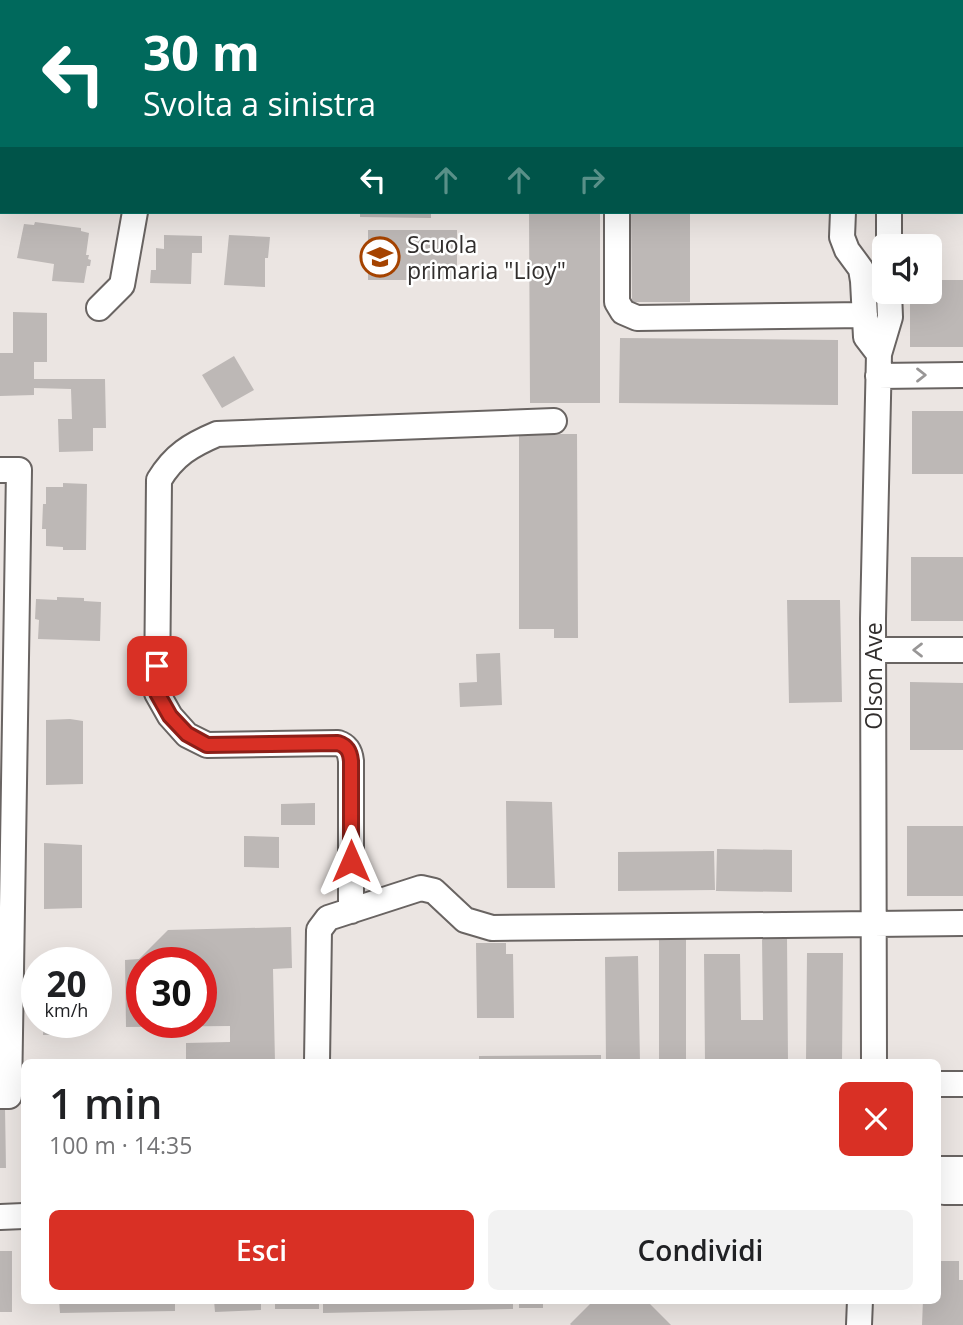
<!DOCTYPE html>
<html lang="it">
<meta charset="utf-8">
<style>
body{margin:0;font-family:"Open Sans",sans-serif;background:#f2f2f2;color:#202124;height:100vh;display:flex;flex-direction:column;font-size:26px;white-space:nowrap}
*{box-sizing:border-box;margin:0}
p{font-size:23px;color:#757577}
.icon{flex:none;width:38px;height:38px;fill:none;stroke:currentColor;stroke-width:2;stroke-linecap:round;stroke-linejoin:round}
.map{position:relative;flex:1;overflow:hidden}
.side{position:absolute;left:21px;top:1059px;width:920px;height:245px;display:flex;flex-direction:column;background:#fff;border-radius:10px;box-shadow:0 7px 28px #0002}
.side>*{flex:none}
.hud{position:absolute;left:0px;top:0px;width:964px;height:214px;box-shadow:0 7px 28px #0002;background:#00695c;color:#fff;overflow:hidden}
.fabs{position:absolute;left:872px;top:234px;display:grid;gap:14px}
.fabs a{display:grid;place-items:center;width:70px;height:70px;border-radius:10px;background:#fff;box-shadow:0 7px 28px #0002;font-size:35px}
.speed{position:absolute;left:21px;top:947px;display:flex;gap:14px;font-size:35px;font-weight:700;text-align:center}
.speed>*{display:grid;place-content:center;width:91px;height:91px;border-radius:50%;background:#fff;box-shadow:0 7px 28px #0002;line-height:1}
.speed small{font-size:18px;font-weight:400}
.speed .limit{border:10px solid #d22;background:#fff;color:#111}
.pin{position:absolute;display:grid;place-items:center;width:60px;height:60px;color:#fff;margin:-30px;border-radius:14px;box-shadow:0 4px 10px #0006}
.me{position:absolute;width:77px;margin:-38px;rotate:0deg;stroke-linejoin:round;filter:drop-shadow(0 0 5px #0008)}
.turn{display:flex;align-items:center;gap:24px;height:147px;padding:0 28px;font-size:32px}
.turn .icon{width:91px;height:91px;stroke-width:2.5}
.turn b{display:block;font-size:49px;line-height:60px}
.lanes{display:flex;align-items:center;height:66px;padding:0 28px;background:#0003;justify-content:center;gap:35px;direction:ltr}
.lanes .off{opacity:.35}
.round{display:grid;place-items:center;flex:none;width:74px;height:74px;border-radius:10px;background:#f2f2f2}
.overview{display:flex;align-items:center;justify-content:space-between;height:119px;padding:0 28px}
h1{font-size:42px;font-weight:600;line-height:52px}
.cta{display:flex;gap:14px;margin-top:auto;padding:14px 28px}
.cta a{flex:1;height:80px;border-radius:10px;background:#d93025;color:#fff;font-size:28px;font-weight:600;line-height:80px;text-align:center}
.cta a+a{background:#f2f2f2;color:#202124}
.map>svg:first-child{display:block}
</style>
<div class="map">
<svg width="963" height="1325" viewBox="0 0 963 1325">
<rect width="100%" height="100%" fill="#ebe5e2"/>
<path fill="#bdb8b6" fill-rule="evenodd" d="M360,212H431V218L360,217Z
M529,212H600V403H530Z
M631,212H690V302H632Z
M35,222L81,228V231L89,233L86,255H89L88,259L91,260L90,266H87L84,283L52,281L54,264L17,258L24,224L34,225Z
M368,230H457V280H368Z
M164,235L202,236V253H192L191,284L150,283L151,270H156V248L164,249Z
M229,235L270,237L268,258H265V287L224,285Z
M929,280H963V347H910V292H929Z
M13,312L47,313V362H34V379H105L106,428H93V451L59,452L58,419H72L71,389L34,388V395L0,396V353H13Z
M620,338L838,340V405L619,403Z
M234,356L254,390L222,408L202,375Z
M912,411H963V474H912Z
M519,434H577L578,638H554V629H519Z
M63,483L87,484L86,550H63V547L46,546V529H42L43,504H46V487H63Z
M911,557H963V621H911Z
M57,597L84,598V601L101,602L100,641L38,639L39,620L35,619L36,599L57,600Z
M787,600H840L842,702L789,703Z
M500,653L502,705L460,707L459,683L477,682L476,654Z
M910,682L963,683V750H910Z
M70,719L83,721V784L46,785V720Z
M506,801L552,802L555,888H507Z
M315,803V825H281V804Z
M907,826H963V896H907Z
M244,836L279,837V868L244,867Z
M44,843L82,845V908L44,909Z
M717,849L792,850V892L716,891Z
M714,851L715,890L618,891V852Z
M291,927L292,968L273,969L275,1062H186V1043L230,1042V1026L126,1027L125,960L139,959L168,930ZM142,962H201V1022H142Z
M787,936L788,1062H705L704,954H740L741,1020H763L762,937Z
M659,938H686V1062H659Z
M476,943H506V954H513L514,1018H477Z
M807,953H843L842,1062H806Z
M638,956L640,1062H606L605,957Z
M44,1022H81V1034L43,1035Z
M601,1055V1062H479V1056Z
M0,1108H5L6,1168H0Z
M0,1251H12V1312H0Z
M938,1261H959V1280H963V1325H922L923,1300H938Z
M59,1300H175V1311L60,1313Z
M214,1300H261V1310L215,1312Z
M275,1300H319V1309H275Z
M323,1300H513V1309L323,1313Z
M519,1300H543V1308H519Z
M594,1300H646L671,1325H571L570,1324Z"/>
<g fill="none" stroke-linecap="round" stroke-linejoin="round">
<g stroke="#696462" stroke-width="28">
<path id="street" d="M885,0L886,2
M962,115H963
M617,212V302L623,312L637,318L865,315
M843,212L842,237L847,250L861,269L863,281L866,337L879,354
M889,212V247
M99,308L122,285L135,212
M878,376L963,375
M0,470H19L9,1096H0
M873,650H963
M351,911V761C350,751 347,746 338,743L207,745L187,735L170,716L157,693L159,480C174,455 191,445 217,434L554,421
M317,1062L319,930L328,918L421,888L434,891L465,920L492,928L963,923
M874,1062L873,619L879,354L890,317L889,292
M938,1084H963
M938,1169H963
M938,1189L944,1192H963
M0,1217L24,1216
M859,1325L860,1300"/>
</g>
<g stroke="#696462" stroke-width="37">
<path id="secondary" d="M375,2L384,0
M0,74L2,73"/>
</g>
<path stroke="#a8a4a1" stroke-width="4.5" stroke-dasharray="5 5" stroke-linecap="butt" d="M455,0V2
M42,2L43,0
M156,2V0
M511,2L512,0
M962,5H963"/>
<use href="#street" stroke="#fff" stroke-width="24"/>
<use href="#secondary" stroke="#fff" stroke-width="33"/>
</g>
<defs><path id="oneway-chevron" d="M-2-3.5L2.5 0L-2 3.5" fill="none" stroke-width="1.6" stroke-linecap="round" stroke-linejoin="round" transform="scale(1.75)"/></defs>
<g stroke="#989696">
<use href="#oneway-chevron" transform="translate(921 375)"/>
<use href="#oneway-chevron" transform="translate(918 650) rotate(180)"/>
</g>
<g fill="none" stroke-linecap="round" stroke-linejoin="round">
<g stroke="#8d1f18" stroke-width="18">
<path id="route" d="M157,666V693L170,716L187,734L207,745L338,743C347,746 350,751 351,761V861"/>
</g>
<use href="#route" stroke="#d93025" stroke-width="12"/>
</g>
<defs>
<g id="school-ring" transform="scale(2.0125)"><circle r="9.5" fill="#fff" stroke="#a54300" stroke-width="1.5"/><path d="M0-5L7-2L0 1L-7-2ZM-4 1L0 2.5L4 1V4Q0 6-4 4Z" fill="#a54300"/></g>
</defs>
<g fill-rule="evenodd">
<use href="#school-ring" x="380" y="257"/>
</g>
<g text-anchor="middle" dominant-baseline="central" stroke-width="5" stroke-linejoin="round" paint-order="stroke">
<g font-size="23" fill="#312e2d" stroke="#fff" text-anchor="start">
<text x="407" y="244">Scuola<tspan x="407" dy="26">primaria "Lioy"</tspan></text>
</g>
<g font-size="23" fill="#312e2d" stroke="#fff">
<text transform="translate(873 676) rotate(-90)">Olson Ave</text>
</g>
</g>
</svg>
<div class="fabs">
<a><svg class="icon" aria-label="sound" viewBox="0 0 24 24"><path d="M4 9h4l5-4v14l-5-4H4zM17 9q2 3 0 6"/></svg></a>
</div>
<div class="speed"><div>20<small>km/h</small></div><div class="limit">30</div></div>
<div class="pin" style="left:157px;top:666px;background:#d93025"><svg class="icon" aria-label="arrive" viewBox="0 0 24 24"><path d="M6 21V4h12l-3 4 3 4H6"/></svg></div>
<svg class="me" style="left:351px;top:861px" viewBox="-20 -20 40 40"><path d="M0-17L14 15 0 8-14 15z" fill="#d93025" stroke="#fff" stroke-width="4"/></svg>
<div class="hud">
<div class="turn"><svg class="icon" aria-label="left" viewBox="0 0 24 24"><path d="M17 20v-9H6M10 6l-5 5 5 5"/></svg><div><b>30 m</b>Svolta a sinistra</div></div>
<div class="lanes"><svg class="icon" aria-label="left" viewBox="0 0 24 24"><path d="M17 20v-9H6M10 6l-5 5 5 5"/></svg><svg class="icon off" aria-label="ahead" viewBox="0 0 24 24"><path d="M12 20V5M6 11l6-6 6 6"/></svg><svg class="icon off" aria-label="ahead" viewBox="0 0 24 24"><path d="M12 20V5M6 11l6-6 6 6"/></svg><svg class="icon off" aria-label="right" viewBox="0 0 24 24"><path d="M7 20v-9h11M14 6l5 5-5 5"/></svg></div>
</div>
<section class="side">
<div class="overview"><div><h1>1 min</h1><p>100 m · 14:35</p></div><a class="round" style="background:#d93025;color:#fff"><svg class="icon" aria-label="close" viewBox="0 0 24 24"><path d="M6 6l12 12M18 6L6 18"/></svg></a></div>
<div class="cta"><a>Esci</a><a>Condividi</a></div>
</section>
</div>
